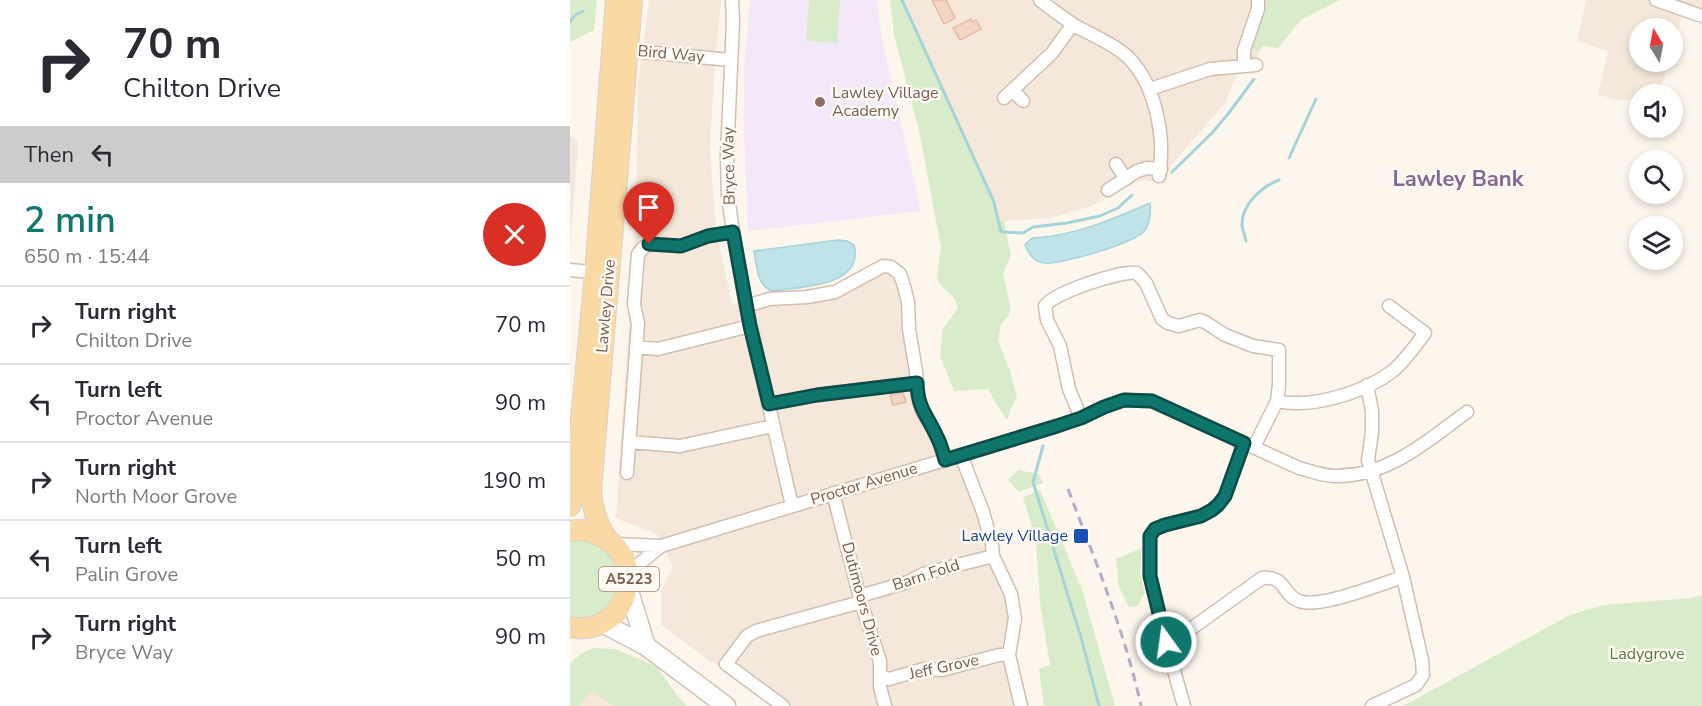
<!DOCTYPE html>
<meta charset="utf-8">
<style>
body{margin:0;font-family:"Nunito Sans",sans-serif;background:#f2f2f3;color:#2b2b33;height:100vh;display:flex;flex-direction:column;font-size:22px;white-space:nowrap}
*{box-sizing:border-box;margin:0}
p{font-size:20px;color:#7c7c81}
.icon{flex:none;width:33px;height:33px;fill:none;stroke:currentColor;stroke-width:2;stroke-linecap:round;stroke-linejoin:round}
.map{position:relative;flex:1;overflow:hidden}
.drawer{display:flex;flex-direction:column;background:#fff;width:570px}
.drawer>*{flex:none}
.guide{background:#fff;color:#2b2b33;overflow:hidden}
.needle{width:39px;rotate:350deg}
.buttons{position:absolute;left:1059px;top:18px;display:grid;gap:12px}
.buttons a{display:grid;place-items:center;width:54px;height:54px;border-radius:50%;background:#fff;box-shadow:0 3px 9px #0003;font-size:30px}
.pin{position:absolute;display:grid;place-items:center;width:51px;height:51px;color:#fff;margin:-62px -26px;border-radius:50% 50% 50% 0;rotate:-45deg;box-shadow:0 0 6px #0007}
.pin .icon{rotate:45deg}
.me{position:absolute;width:66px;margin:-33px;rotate:346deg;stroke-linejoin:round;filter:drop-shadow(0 0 4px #0008)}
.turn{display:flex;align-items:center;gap:21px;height:126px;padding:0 24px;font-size:27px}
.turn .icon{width:78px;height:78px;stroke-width:2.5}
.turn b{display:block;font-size:42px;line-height:51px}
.then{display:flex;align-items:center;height:57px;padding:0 24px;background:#0003;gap:12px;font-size:22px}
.round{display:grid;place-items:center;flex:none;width:63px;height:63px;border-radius:32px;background:#f2f2f3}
.headline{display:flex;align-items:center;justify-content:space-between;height:102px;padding:0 24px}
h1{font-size:36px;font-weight:600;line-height:45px;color:#0f766e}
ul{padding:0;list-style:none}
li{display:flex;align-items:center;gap:18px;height:78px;padding:0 24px;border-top:2px solid #e1e1e2}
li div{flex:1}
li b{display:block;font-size:22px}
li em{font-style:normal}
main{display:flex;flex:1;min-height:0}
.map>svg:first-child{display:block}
</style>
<main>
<section class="drawer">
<div class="guide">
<div class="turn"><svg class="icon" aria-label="right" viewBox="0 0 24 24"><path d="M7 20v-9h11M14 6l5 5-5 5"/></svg><div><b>70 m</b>Chilton Drive</div></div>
<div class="then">Then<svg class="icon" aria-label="left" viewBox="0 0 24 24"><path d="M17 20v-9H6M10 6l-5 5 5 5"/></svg></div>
</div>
<div class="headline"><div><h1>2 min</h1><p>650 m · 15:44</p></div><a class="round" style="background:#d93025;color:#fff"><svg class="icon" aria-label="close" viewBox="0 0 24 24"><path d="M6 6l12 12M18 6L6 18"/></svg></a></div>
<ul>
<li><svg class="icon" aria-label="right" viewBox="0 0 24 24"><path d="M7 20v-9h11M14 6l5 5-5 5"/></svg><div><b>Turn right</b><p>Chilton Drive</p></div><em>70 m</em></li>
<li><svg class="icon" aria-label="left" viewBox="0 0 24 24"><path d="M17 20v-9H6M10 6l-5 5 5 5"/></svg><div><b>Turn left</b><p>Proctor Avenue</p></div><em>90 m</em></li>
<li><svg class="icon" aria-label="right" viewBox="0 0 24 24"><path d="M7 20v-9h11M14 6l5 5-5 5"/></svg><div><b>Turn right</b><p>North Moor Grove</p></div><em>190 m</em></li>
<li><svg class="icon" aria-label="left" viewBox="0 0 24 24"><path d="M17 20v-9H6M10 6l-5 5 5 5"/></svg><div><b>Turn left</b><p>Palin Grove</p></div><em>50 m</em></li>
<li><svg class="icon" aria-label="right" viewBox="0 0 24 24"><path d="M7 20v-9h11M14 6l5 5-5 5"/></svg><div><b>Turn right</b><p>Bryce Way</p></div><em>90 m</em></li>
</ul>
</section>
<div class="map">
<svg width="1132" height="706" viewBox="0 0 1132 706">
<rect width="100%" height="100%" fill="#fdf6ec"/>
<path fill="#f5e8da" d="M79,0H151L144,75L140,150L146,228L162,304L201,294L261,287L311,259L325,265L338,277L346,338L357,410L380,454L399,461L417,509L429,556L446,597L450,628L443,659L455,706H201L91,625V590L103,567L88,535L46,518L66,208L68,82Z
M332,0H692L680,47L689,51L687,70L668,72L655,103L601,165L596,183L574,180L564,183L522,206L480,218L430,221L424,202Z
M1016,0H1132V7L1116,3L1103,49L1102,28H1070V62H1099L1089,94H1070L1069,99L1050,100L1028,95L1038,51L1007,41Z
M0,136L4,138L8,143L0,253Z
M22,689L43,706H9Z"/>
<path fill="#f3e8fa" d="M180,0H307L312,40L351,211L178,231L174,136V68Z"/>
<path fill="#d8ecc9" d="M0,0H27L24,30L0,42Z
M239,0H270L267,43L236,41Z
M320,0H332L424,202L430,221H434L441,256L433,274L440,305L439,315L431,324L428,340L441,374L447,398L440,410L437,420L427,405L418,389L384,391L370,356L373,329L388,308L385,299L369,283L367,277L371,247L350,135L324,34Z
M692,0H770L731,20L708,48L693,46L689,51L680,47Z
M448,470L469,474L473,483L449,492L438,480Z
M470,490L512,589L545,706H474L469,669L480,665L470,603L466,540L453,497Z
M7,537L34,545L49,569C48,577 49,590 45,597C37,615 17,620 0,618V539Z
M572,548L570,573L575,593L567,606L559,607L549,587L546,559Z
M1132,595V706H833L1000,615L1033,605L1121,598Z
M23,648L45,649L86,666L110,699L117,706H43L22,690L9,706H0V663L12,653Z"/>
<path fill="#bfe3e8" stroke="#a5d3da" stroke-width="1.5" d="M580,203C581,211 580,223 575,230C566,243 490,265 474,263C463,262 459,253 455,245L462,238C504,236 541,220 580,203Z
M268,240L277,241L284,245C295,287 229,287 202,291C186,285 187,265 184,251Z"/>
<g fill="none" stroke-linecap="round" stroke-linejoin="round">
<path stroke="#a5d3da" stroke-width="3" d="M332,0L424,202L431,232L453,233L463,227L497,223L530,216L548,208L562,195
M0,22L5,15L13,11
M719,158L746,99
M602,172L642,133L658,114L684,79
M676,241C675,236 673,231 672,226C671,205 691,187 709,180
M473,446L463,482L512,641L529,706"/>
</g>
<path fill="#f3d5c3" stroke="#e6bba3" stroke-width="1.5" d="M362,0H376L385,18L374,24Z
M401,19L402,22L406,20L411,29L390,40L383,28Z
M333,393L336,402L323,405L320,395Z"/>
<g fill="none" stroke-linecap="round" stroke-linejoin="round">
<g stroke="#d1beb0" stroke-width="15">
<path id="street" d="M162,0L163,22L157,156L158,196L163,232L176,306L222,506
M470,0C481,9 492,17 504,25C520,34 537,41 552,52C585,78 596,136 589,176
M1086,0L1132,16
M52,50L161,60
M674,65V50L688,9V0
M580,89L640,69L686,65
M443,90L453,101
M434,98L482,53L503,24
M546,164L556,179
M538,190L567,171L577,168L591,169
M0,270L31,273
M176,306L199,299L237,297L265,292L313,266L321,267L330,274L334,286L338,302L339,329L346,371L348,396L352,411L367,436L375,460
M66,347L88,349L180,326
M797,385L802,411V432L798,460L833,577L852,660L853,675L846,685L802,706
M707,401C742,409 797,392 825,369C836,359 846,345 855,333L819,306
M199,404L247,395L347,383
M511,418L499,389L490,346L477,320L475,306C483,293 551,270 567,273L576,283L592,319L598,323L609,326L630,320L635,322L655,335L683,346L709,350V385L707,401L684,447
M59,442L110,446L203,426
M391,455L413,512L422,544L423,556L441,594L445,618L439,655L451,706
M57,473L68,324L64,304L68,254L74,247L81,244L111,246L138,236L163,232
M263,493L291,602L310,661V687L315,706
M45,544L91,546L487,426L511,418L534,407L553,400L582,401L729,468C741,471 753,476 765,476C818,477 857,441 897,412
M59,578L69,564L91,546
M290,596L338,582L353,574L423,556
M596,642L622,628L692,578C716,575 712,595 729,601C749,609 811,584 833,577
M311,676L319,679L354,669L372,670L429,655H439
M213,706L156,664L177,636L186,631L291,602
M614,706L596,642L580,576V536L585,529L595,525L631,516L642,510L648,505L655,496L674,443"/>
</g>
<g stroke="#d6c0b0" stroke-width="21">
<path id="secondary" d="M58,588L76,646
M32,623L76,646L156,706"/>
</g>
<g stroke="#dad1cd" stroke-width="22">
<path id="primary" d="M0,506L4,495L25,273L46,0
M0,531C9,529 19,530 27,534C82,557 57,639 0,627
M36,537C26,522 22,508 21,490L62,0"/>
</g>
<use href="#street" stroke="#fff" stroke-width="12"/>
<use href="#secondary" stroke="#fff" stroke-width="18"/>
<use href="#primary" stroke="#fbd9a5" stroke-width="20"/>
<path stroke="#b9a8c9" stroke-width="3" stroke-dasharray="9 6" stroke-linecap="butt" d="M498,489C525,560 555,632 571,706"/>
</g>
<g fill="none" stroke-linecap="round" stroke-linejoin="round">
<g stroke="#0a4d48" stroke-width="15">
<path id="route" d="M79,244L111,246L138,236L163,232L180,326L199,404L247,395L347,383C348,410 357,414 367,437C371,444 373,452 375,460L487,426L511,418L534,407L554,400L582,401L674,443L655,496L648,505L642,510L631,516L595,525L585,529L580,536V576L596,642"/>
</g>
<use href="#route" stroke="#0f766e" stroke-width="10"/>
</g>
<circle fill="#8d6e63" stroke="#fffaf3" stroke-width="2" cx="250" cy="102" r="6"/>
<rect fill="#1a4fb4" stroke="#fffaf3" stroke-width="2" x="503" y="528" width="16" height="16" rx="3"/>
<g text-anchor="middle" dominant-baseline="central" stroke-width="5" stroke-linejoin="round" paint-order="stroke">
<rect fill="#fffaf3" stroke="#a28b7f" stroke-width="1.5" x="29" y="567" width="60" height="24" rx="4.5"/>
<g font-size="15" font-weight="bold" fill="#7a5c4d">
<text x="59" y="579">A5223</text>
</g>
<g font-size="16" fill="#7a5c4d" stroke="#fffaf3">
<text transform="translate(101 54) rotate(5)">Bird Way</text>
<text transform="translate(159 166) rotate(-91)">Bryce Way</text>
<text transform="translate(36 306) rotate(-85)">Lawley Drive</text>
<text transform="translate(294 484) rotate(-17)">Proctor Avenue</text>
<text transform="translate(356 575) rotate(-18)">Barn Fold</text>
<text transform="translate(292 599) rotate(75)">Dutimoors Drive</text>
<text transform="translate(374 667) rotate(-12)">Jeff Grove</text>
</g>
<g font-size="16" fill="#785e54" stroke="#fffaf3" text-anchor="start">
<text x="262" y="93">Lawley Village<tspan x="262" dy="18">Academy</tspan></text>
</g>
<g font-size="16" fill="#164399" stroke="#fffaf3" text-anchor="end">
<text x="498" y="536">Lawley Village</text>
</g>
<g font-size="16" fill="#537a41" stroke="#fffaf3">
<text x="1077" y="654">Ladygrove</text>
</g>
<g font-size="22" font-weight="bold" fill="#846695" stroke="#fffaf3">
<text x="888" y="179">Lawley Bank</text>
</g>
</g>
</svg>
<div class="buttons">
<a><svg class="needle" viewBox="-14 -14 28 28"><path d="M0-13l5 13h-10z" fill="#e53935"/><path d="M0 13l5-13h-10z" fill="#7c7c81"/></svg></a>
<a><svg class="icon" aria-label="sound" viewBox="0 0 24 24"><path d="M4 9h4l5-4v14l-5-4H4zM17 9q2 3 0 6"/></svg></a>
<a><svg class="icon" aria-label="search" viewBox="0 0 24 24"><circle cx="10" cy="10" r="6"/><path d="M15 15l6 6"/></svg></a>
<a><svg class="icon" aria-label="layers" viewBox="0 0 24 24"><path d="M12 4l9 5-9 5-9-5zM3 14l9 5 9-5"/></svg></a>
</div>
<div class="pin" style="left:79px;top:244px;background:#d93025"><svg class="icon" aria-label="arrive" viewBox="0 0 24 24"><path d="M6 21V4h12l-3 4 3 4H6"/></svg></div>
<svg class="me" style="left:596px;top:642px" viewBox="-20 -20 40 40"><circle r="17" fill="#0f766e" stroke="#fff" stroke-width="3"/><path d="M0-11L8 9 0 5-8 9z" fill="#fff"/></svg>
</div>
</main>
